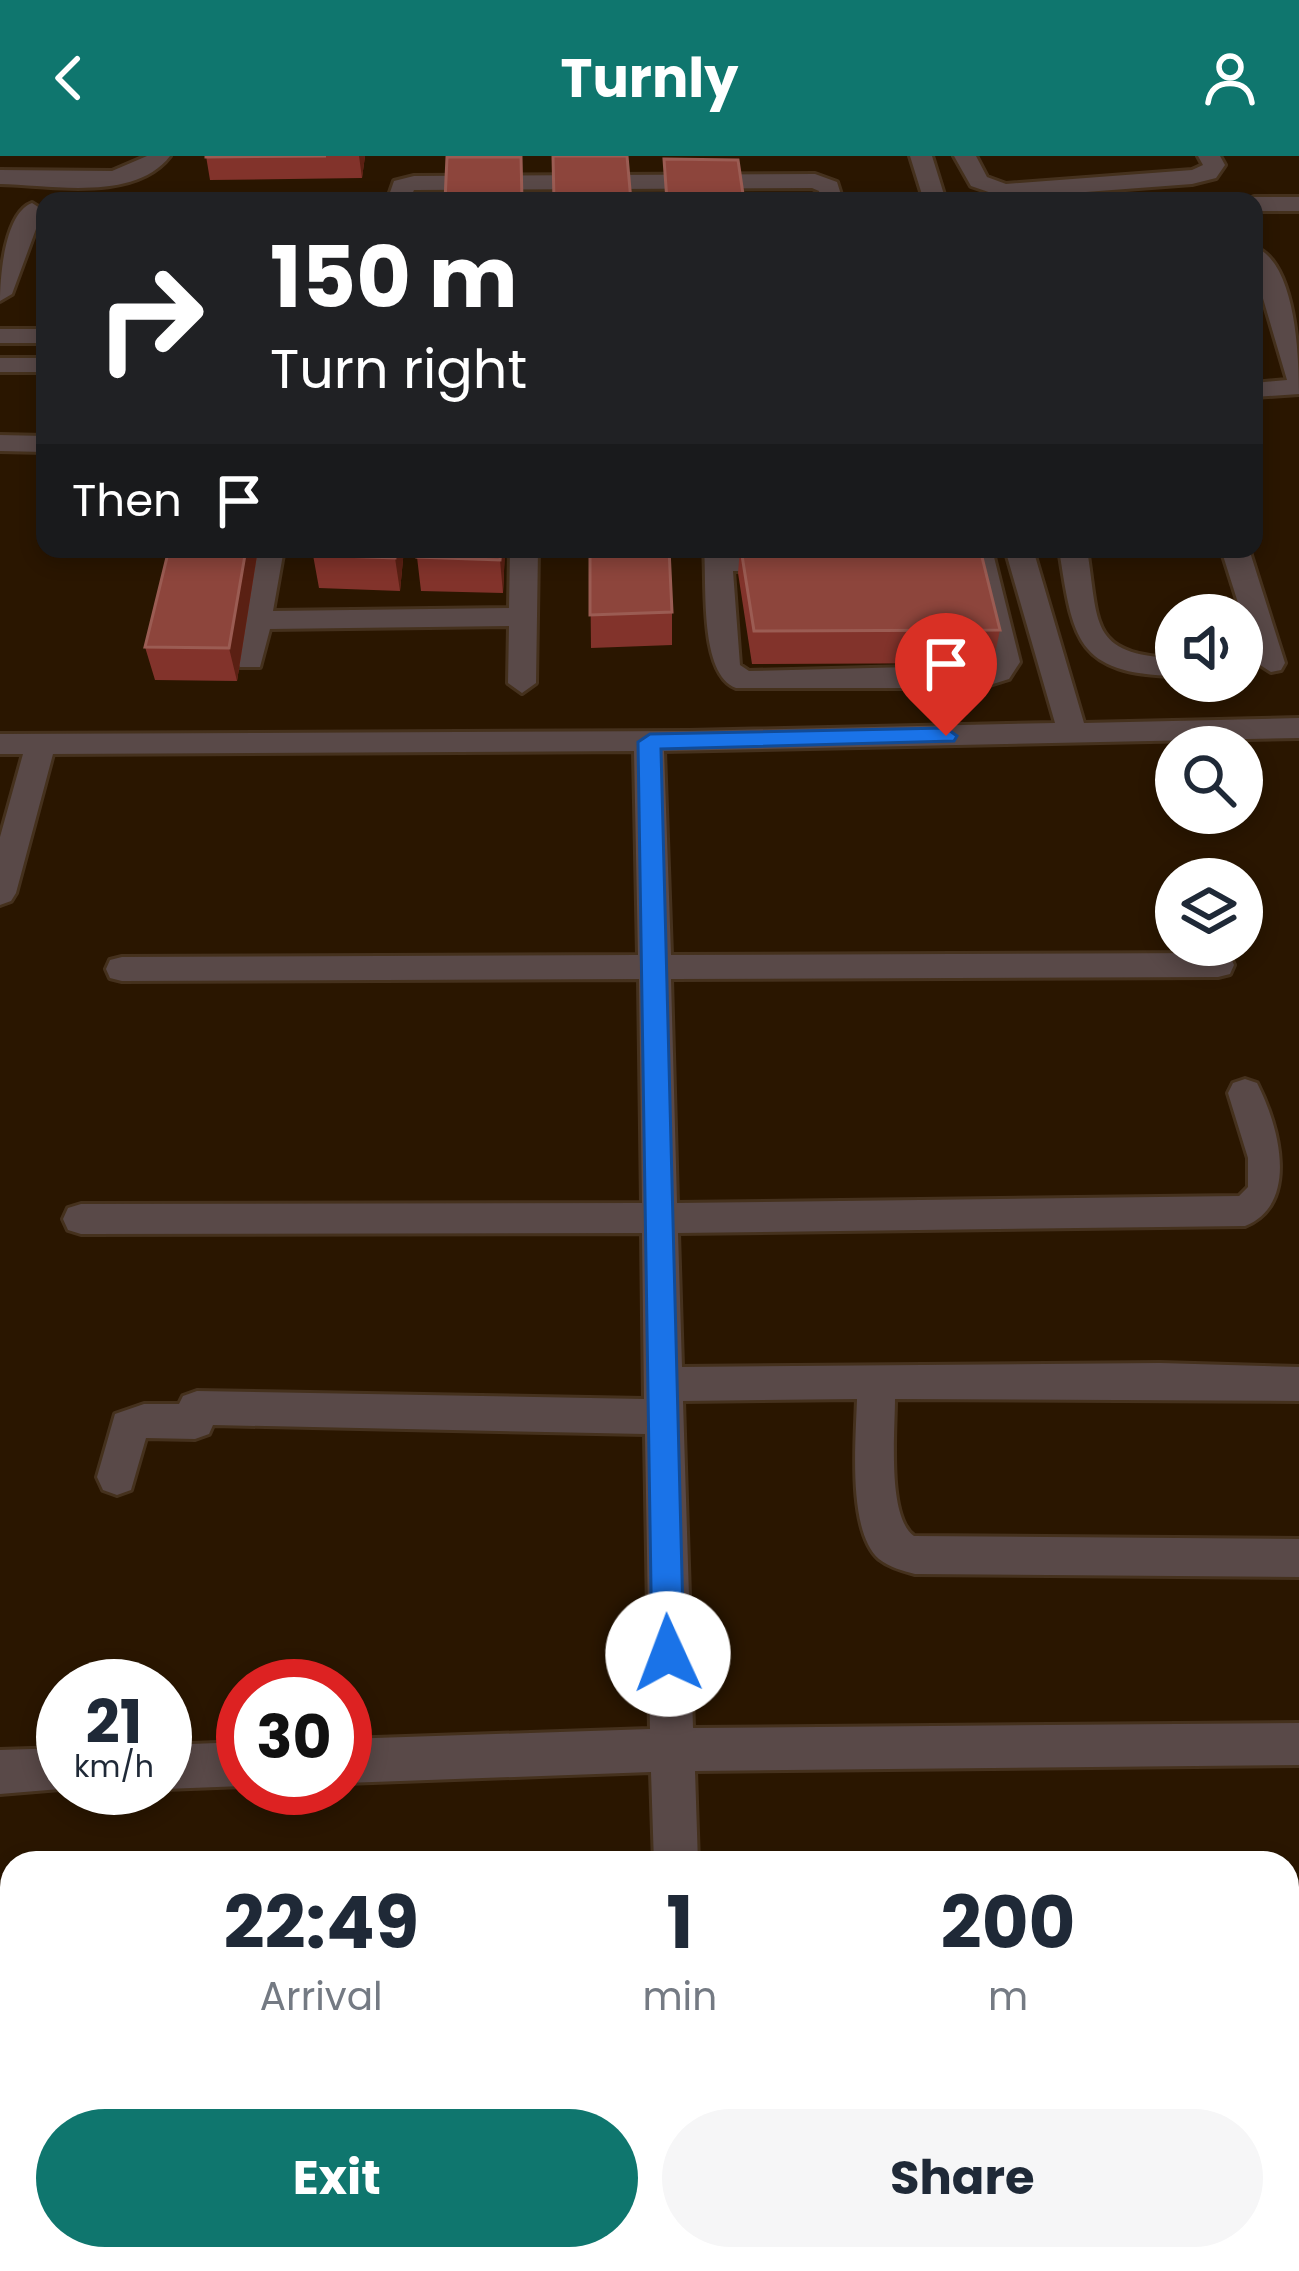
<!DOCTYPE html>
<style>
body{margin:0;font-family:Poppins,sans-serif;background:#f6f6f7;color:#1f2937;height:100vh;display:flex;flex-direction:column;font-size:45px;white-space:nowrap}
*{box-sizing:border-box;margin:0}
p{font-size:39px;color:#747a83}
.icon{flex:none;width:66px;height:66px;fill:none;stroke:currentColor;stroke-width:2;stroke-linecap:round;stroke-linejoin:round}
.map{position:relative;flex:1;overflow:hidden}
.sheet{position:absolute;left:0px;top:1695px;width:1299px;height:420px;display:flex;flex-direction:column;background:#fff;border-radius:36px 36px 0 0;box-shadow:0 6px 18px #0003}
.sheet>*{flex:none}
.guide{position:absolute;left:36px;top:36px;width:1227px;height:366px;border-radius:24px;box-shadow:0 6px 18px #0003;background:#202124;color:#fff;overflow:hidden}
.fabs{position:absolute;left:1155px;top:438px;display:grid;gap:24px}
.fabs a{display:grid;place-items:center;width:108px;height:108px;border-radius:50%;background:#fff;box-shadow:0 6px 18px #0003;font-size:60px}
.speed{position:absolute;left:36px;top:1503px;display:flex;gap:24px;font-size:60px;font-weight:700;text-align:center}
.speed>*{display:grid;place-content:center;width:156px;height:156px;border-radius:50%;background:#fff;box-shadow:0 6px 18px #0003;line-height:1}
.speed small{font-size:30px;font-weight:400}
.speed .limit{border:18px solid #d22;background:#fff;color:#111}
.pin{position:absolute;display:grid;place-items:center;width:102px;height:102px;color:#fff;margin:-123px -51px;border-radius:50% 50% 50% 0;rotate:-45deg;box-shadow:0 0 12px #0007}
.pin .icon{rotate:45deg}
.me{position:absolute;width:132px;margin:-66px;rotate:358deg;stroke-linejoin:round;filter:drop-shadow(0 0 9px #0008)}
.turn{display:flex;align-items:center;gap:42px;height:252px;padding:0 36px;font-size:54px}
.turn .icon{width:156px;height:156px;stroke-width:2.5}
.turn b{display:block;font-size:84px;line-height:102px}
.then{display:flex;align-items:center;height:114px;padding:0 36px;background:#0003;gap:24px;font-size:45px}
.eta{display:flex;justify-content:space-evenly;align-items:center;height:204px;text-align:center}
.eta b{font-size:72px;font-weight:700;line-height:84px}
.action{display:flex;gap:24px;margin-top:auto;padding:24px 36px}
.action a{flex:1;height:138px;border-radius:72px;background:#0f766e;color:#fff;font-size:48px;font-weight:700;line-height:138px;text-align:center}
.action a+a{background:#f6f6f7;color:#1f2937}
header{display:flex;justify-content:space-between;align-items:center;height:156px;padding:0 36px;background:#0f766e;color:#fff;font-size:54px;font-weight:700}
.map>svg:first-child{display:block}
</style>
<header><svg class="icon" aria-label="back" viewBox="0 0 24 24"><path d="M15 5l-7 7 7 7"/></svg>Turnly<svg class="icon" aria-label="person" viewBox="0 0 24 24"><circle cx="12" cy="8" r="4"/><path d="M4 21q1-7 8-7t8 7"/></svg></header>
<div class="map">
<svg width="1299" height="2115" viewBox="0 0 1299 2115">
<rect width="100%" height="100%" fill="#2a1600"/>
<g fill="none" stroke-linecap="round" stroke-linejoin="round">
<g stroke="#45311d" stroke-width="6">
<path id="minor" d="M147,0H170C135,46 51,29 0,28V14L112,15Z
M910,0H932L946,45H924Z
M954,0H976L987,21L1006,28L1192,14L1203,9L1198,0H1220L1225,9L1216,22L1192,28L1006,42L971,30Z
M815,18L837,26L843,45H821L819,35L812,32L414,34L409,45H387L394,25L414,20Z
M1254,41H1299V55H1254V45H1245Z
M32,47L43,54L12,138L0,145C0,119 5,57 32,47Z
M1254,91C1296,105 1299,201 1299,238L1254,241V227L1287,224L1254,112Z
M0,173H45V187H0Z
M0,202H45V216H0Z
M0,279L45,280V296L0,295Z
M256,393H284L273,455L509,452L510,393H538L536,527L522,537L508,527L509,470L270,473L260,511H240L236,504Z
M704,393L787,397L801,406L787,415H733L740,509L749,515L989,509L971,412L922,410L918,404L922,398L932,396L993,397L1020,506L1009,523L980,532H736C699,518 707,429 704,393Z
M1005,393H1033L1084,567L1299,562V582L664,595L671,799L1218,797L1230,800L1234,809L1230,818L1218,821L671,823L677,1047L1239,1040L1248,1031V1002L1228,937L1233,927L1245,923L1257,927C1280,972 1299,1048 1245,1070L678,1077L682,1211L1160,1207L1299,1211V1245L895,1243C895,1276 887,1361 914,1380L1299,1383V1421L915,1418C903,1415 889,1411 879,1403C847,1375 856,1283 857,1243L683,1245L693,1572L1299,1567V1609L695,1615L698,1707H654L651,1616L345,1627V1583L650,1573L645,1278L213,1269L209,1278L195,1283L146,1282L131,1334L117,1339L103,1334L97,1321L115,1258L144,1248H179L183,1240L197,1235L644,1243L642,1077L81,1078L68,1074L63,1063L68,1052L81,1048L642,1047L639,823L122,825L110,822L106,813L110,804L122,801L638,799L634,595L53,598L16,737L11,745L0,749V681L23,598H0V578L689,575L1055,567Z
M1059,393H1087C1099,467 1088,499 1176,502V520C1075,518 1073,482 1059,393Z
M1221,393H1249L1285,507L1281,514L1271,516L1257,507Z
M243,1586V1630L165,1633L163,1632L165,1589Z
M63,1592V1632H72L0,1638V1594Z
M1287,2000H1299V2050H1287Z
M0,2061H12V2103L30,2104L0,2111Z
M663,2103H713V2115H663Z"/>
</g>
<use href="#minor" fill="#594948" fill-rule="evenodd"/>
</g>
<path fill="#82332b" d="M206,0H365L362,22L210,24Z
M258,393L237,525L155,524L145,491Z
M404,393L400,435L319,432L313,399Z
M505,393L503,437L421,435L417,401Z
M590,393L672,456V489L591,492Z
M740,393H980L1000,474L993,507L752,508L738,417Z"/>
<path fill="#5a2013" d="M359,0H365L362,22Z
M246,393H258L237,525L229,492Z
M396,393H404L400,435L395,402Z
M501,393H505L503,437L500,404Z"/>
<path fill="#8d453c" stroke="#9b5c53" stroke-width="3" d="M206,0H326L206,1Z
M553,0H627L631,45H554Z
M447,1H521L522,45H445Z
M664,3L738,4L744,45H667Z
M169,393H246L229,492L145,491Z
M313,393H396L395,402L313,399Z
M418,393H501L500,404L417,401Z
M590,393H669L672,456L590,459Z
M741,393H980L1000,474L754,475Z"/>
<path fill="#1a73e8" stroke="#114b97" stroke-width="3" d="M946,572L957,580L954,585L661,593L684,1498L679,1509L668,1514L657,1509L652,1498L638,586L650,578Z"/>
</svg>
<div class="fabs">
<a><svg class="icon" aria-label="sound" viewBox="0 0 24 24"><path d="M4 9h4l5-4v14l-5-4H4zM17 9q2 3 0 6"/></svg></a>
<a><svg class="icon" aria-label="search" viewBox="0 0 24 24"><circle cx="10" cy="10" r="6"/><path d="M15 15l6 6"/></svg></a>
<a><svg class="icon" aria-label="layers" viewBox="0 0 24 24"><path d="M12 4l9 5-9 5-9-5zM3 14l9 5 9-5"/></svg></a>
</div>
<div class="speed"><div>21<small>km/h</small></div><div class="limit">30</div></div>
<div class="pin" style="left:946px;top:580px;background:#d93025"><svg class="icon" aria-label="arrive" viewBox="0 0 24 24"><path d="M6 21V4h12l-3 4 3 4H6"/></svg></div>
<svg class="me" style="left:668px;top:1498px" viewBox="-20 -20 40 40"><circle r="19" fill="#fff"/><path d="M0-13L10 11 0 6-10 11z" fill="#1a73e8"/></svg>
<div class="guide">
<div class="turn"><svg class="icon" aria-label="right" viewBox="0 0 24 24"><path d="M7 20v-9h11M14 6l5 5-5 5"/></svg><div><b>150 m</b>Turn right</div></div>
<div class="then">Then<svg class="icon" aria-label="arrive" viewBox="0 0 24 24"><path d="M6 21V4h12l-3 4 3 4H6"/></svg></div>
</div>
<section class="sheet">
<div class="eta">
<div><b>22:49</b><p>Arrival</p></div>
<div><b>1</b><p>min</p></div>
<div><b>200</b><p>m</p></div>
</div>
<div class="action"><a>Exit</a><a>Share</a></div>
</section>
</div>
